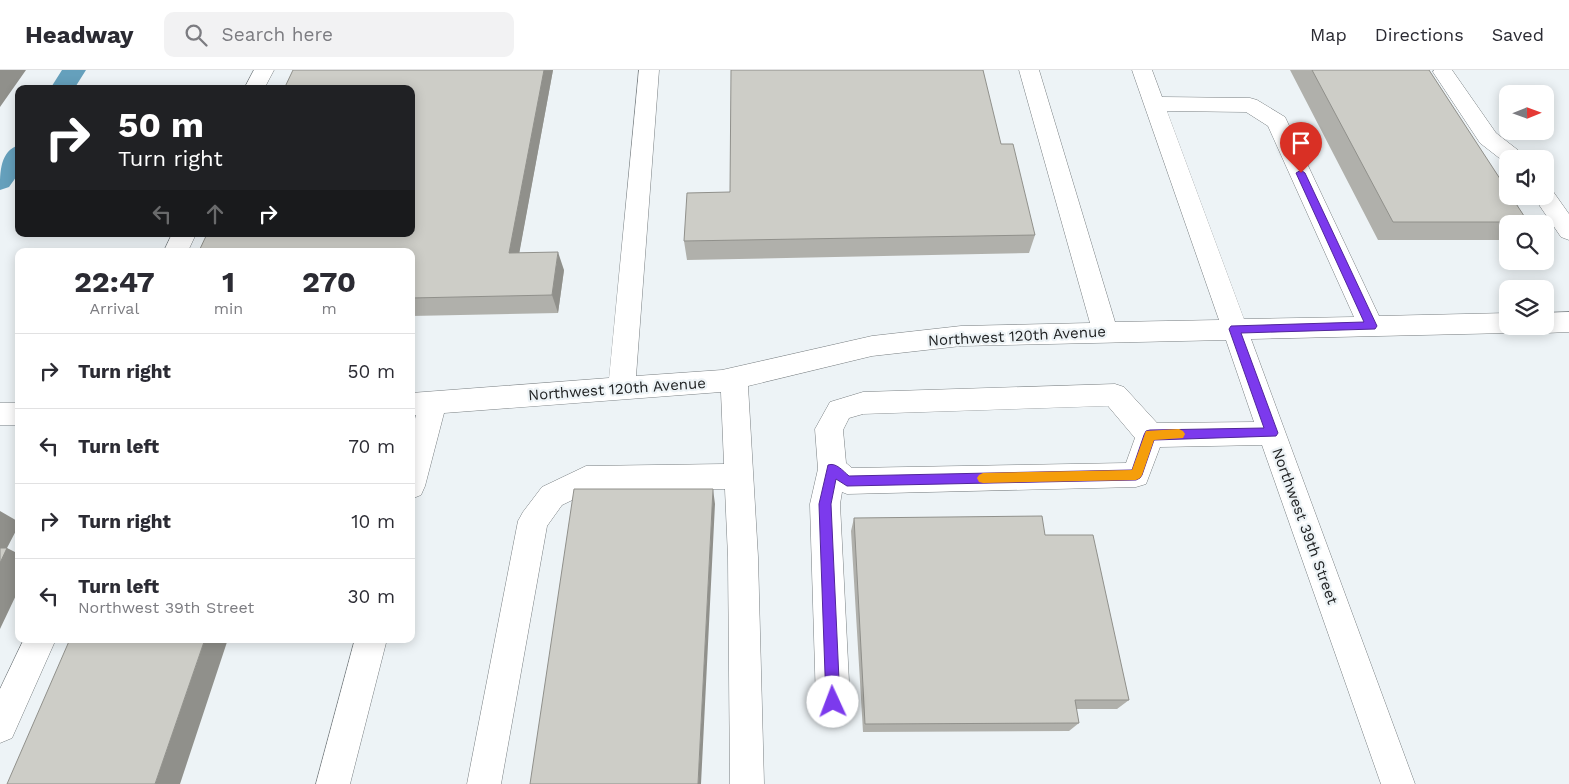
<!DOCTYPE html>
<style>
body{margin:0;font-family:"Work Sans",sans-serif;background:#f2f2f3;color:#2b2b33;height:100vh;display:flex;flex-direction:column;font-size:19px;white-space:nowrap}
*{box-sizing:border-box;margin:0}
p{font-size:16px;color:#7c7c81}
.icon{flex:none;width:28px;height:28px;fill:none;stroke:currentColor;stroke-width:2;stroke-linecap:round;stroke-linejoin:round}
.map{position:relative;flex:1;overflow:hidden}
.sheet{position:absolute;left:15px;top:178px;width:400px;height:395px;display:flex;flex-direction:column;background:#fff;border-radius:10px;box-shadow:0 2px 12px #0003}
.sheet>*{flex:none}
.banner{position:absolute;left:15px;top:15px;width:400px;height:152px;border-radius:10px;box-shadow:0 2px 12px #0003;background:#202124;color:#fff;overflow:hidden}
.needle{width:32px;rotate:89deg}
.buttons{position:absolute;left:1499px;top:15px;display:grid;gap:10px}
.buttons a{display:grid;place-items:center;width:55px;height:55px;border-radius:10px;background:#fff;box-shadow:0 2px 12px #0003;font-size:25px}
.pin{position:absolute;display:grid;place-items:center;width:42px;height:42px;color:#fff;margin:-51px -21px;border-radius:50% 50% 50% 0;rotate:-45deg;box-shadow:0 0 5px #0007}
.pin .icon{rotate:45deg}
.me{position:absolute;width:55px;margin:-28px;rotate:358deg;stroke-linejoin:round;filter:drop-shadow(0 0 4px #0008)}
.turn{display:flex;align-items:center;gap:18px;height:105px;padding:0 20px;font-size:22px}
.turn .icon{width:65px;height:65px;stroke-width:2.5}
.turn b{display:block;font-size:35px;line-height:42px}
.lanes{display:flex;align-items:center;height:48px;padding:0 20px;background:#0003;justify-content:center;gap:25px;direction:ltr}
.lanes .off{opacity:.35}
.eta{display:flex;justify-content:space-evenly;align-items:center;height:85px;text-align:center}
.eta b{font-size:30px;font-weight:700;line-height:35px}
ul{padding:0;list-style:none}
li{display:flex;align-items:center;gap:15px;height:75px;padding:0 20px;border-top:1px solid #e1e1e2}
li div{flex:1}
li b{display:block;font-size:19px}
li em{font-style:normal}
header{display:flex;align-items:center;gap:30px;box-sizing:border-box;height:70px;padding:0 25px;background:#fff;border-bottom:1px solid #e1e1e2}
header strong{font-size:24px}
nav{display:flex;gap:28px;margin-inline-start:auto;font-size:18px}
.search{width:350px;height:45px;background:#f2f2f3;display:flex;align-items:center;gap:12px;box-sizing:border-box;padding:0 18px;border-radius:10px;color:#7c7c81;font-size:19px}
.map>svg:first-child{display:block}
</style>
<header>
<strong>Headway</strong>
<div class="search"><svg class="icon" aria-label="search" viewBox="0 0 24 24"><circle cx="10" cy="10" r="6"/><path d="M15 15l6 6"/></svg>Search here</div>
<nav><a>Map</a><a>Directions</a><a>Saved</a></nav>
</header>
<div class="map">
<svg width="1569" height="714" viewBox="0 0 1569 714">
<rect width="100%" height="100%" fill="#edf3f6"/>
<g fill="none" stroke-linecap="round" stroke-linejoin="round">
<path fill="#65a0bc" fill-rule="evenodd" d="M62,0H86L74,19H50Z
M19,75V103L9,117L0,120C0,102 0,81 19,75Z"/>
<g stroke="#797f82" stroke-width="1">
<path id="minor" d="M254,0H274L264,19H244Z
M639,0H659L636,306L722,300L872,266L961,256L1090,253L1019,0H1039L1115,252L1219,250L1132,0H1152L1162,27L1250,28L1257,30L1285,47L1379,246L1508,243V256H1519L1517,260L1508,263L1251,269L1415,714H1381L1262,375L1160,377L1146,414L1136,417L847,424L842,422L840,434L850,632L845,644L833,649L821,644L816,632L810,434L818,399L815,359L830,332L863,322L1115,314L1124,317L1157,353L1254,352L1226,270L961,276L872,286L748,316L758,487L764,714H730L728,487L725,419L589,422L562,435L547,456L501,714H467L518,451L523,442L542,417L586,396L724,394L721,322L444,343L425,416L421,425L411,429V364L416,345H411V323L609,308ZM1167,41L1246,42L1268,56L1354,247L1244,249ZM1108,336L1135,368L1126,393L852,398L846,393L843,360L849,348L863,344Z
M1434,0H1452L1496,63L1523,84L1526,89H1508L1507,94L1480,73L1433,2Z
M1545,118L1552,120L1569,144V170L1561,167L1533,126H1545Z
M172,164H196L188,181H164Z
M1569,242V262L1545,263L1536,260L1534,256H1545V243Z
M0,333H19V355H0Z
M24,569H56L12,668L0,673V619Z
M355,569H387L350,714H316Z"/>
</g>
<use href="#minor" fill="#fff" fill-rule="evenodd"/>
</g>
<path fill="#b0b0ab" d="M293,0H553L519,183L564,200L558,243L411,246V164Z
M1290,0H1429L1528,152L1525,154H1508V170H1378Z
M1001,74L1035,165L1029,183L687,190L684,171L730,122Z
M854,448L1045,465L1129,630L1117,639H1076L1079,653L1069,661L863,662L851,461Z"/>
<path fill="#90908b" d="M0,0H26L0,37Z
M544,0H553L516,201L509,183Z
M558,182L564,200L558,243L552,225Z
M713,419L715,434L701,714H698Z
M0,441L19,452V455L7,478L19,484V519L0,559Z
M205,569H228L180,714H155Z"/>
<path fill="#cdcdc7" stroke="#90908b" d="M293,0H544L509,183L558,182L552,225L411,228V181H199L207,164H411V19H284Z
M731,0H983L1001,74H1013L1035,165L684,171L687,123L730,122Z
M1312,0H1429L1508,121V126H1511L1528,152H1393Z
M574,419H713L698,714H530Z
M1042,446L1045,465H1093L1129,630H1075L1079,653L865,654L854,448Z
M0,478H7L0,493Z
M70,569H205L155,714H7Z"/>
<path fill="#7c3aed" stroke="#51269a" d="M1301,100L1305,103L1377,256L1375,259L1241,263L1278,363L1276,366L1154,370L1142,405L1140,408L1136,410L847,416L836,409L831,434L840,632L838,637L833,639L828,637L826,632L819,434L828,395C836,392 843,401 849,406L1132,400L1144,365L1146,361L1150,360L1264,358L1229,259L1231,256L1364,252L1296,103Z"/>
<path fill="#f59e0b" d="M1179,359L1183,361L1185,364L1183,368L1154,370L1142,405L1140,408L1136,410L983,413L979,412L977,408L979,405L983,403L1132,400L1146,361Z"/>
<g text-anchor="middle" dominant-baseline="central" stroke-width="4.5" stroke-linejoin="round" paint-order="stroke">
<g font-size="15" fill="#202223" stroke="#edf3f6">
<text transform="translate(1017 266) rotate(-3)">Northwest 120th Avenue</text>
<text transform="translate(617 319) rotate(-4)">Northwest 120th Avenue</text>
<text transform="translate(1305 456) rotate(70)">Northwest 39th Street</text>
</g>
</g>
</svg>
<div class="buttons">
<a><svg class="needle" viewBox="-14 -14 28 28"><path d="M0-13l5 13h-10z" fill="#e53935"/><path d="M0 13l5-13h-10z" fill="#7c7c81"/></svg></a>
<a><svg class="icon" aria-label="sound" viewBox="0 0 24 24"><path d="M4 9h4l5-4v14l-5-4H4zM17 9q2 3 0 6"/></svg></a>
<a><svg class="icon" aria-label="search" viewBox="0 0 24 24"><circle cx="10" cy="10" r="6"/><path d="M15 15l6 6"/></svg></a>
<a><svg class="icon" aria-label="layers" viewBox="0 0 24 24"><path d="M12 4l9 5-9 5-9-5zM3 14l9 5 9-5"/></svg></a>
</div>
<div class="pin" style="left:1301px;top:103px;background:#d93025"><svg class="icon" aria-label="arrive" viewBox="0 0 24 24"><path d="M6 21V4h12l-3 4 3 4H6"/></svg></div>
<svg class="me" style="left:833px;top:632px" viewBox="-20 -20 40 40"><circle r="19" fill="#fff"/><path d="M0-13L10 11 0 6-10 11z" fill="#7c3aed"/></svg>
<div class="banner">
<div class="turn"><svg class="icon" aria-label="right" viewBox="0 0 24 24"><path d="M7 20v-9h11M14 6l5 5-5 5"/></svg><div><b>50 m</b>Turn right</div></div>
<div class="lanes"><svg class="icon off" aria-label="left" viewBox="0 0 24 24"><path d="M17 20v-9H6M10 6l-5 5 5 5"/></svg><svg class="icon off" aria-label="ahead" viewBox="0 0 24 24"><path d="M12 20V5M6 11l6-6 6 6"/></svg><svg class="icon" aria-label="right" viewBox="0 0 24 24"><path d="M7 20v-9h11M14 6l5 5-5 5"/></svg></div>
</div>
<section class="sheet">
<div class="eta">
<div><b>22:47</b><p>Arrival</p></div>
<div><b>1</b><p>min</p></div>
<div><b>270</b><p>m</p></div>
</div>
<ul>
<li><svg class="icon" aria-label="right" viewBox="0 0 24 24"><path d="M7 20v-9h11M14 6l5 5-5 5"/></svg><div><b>Turn right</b></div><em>50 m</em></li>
<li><svg class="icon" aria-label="left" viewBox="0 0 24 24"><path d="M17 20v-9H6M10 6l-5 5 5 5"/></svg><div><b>Turn left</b></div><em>70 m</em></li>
<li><svg class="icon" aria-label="right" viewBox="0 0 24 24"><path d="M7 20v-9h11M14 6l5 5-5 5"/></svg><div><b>Turn right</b></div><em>10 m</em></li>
<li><svg class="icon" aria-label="left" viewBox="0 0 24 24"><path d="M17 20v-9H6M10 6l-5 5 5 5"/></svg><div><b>Turn left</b><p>Northwest 39th Street</p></div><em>30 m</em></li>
</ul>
</section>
</div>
